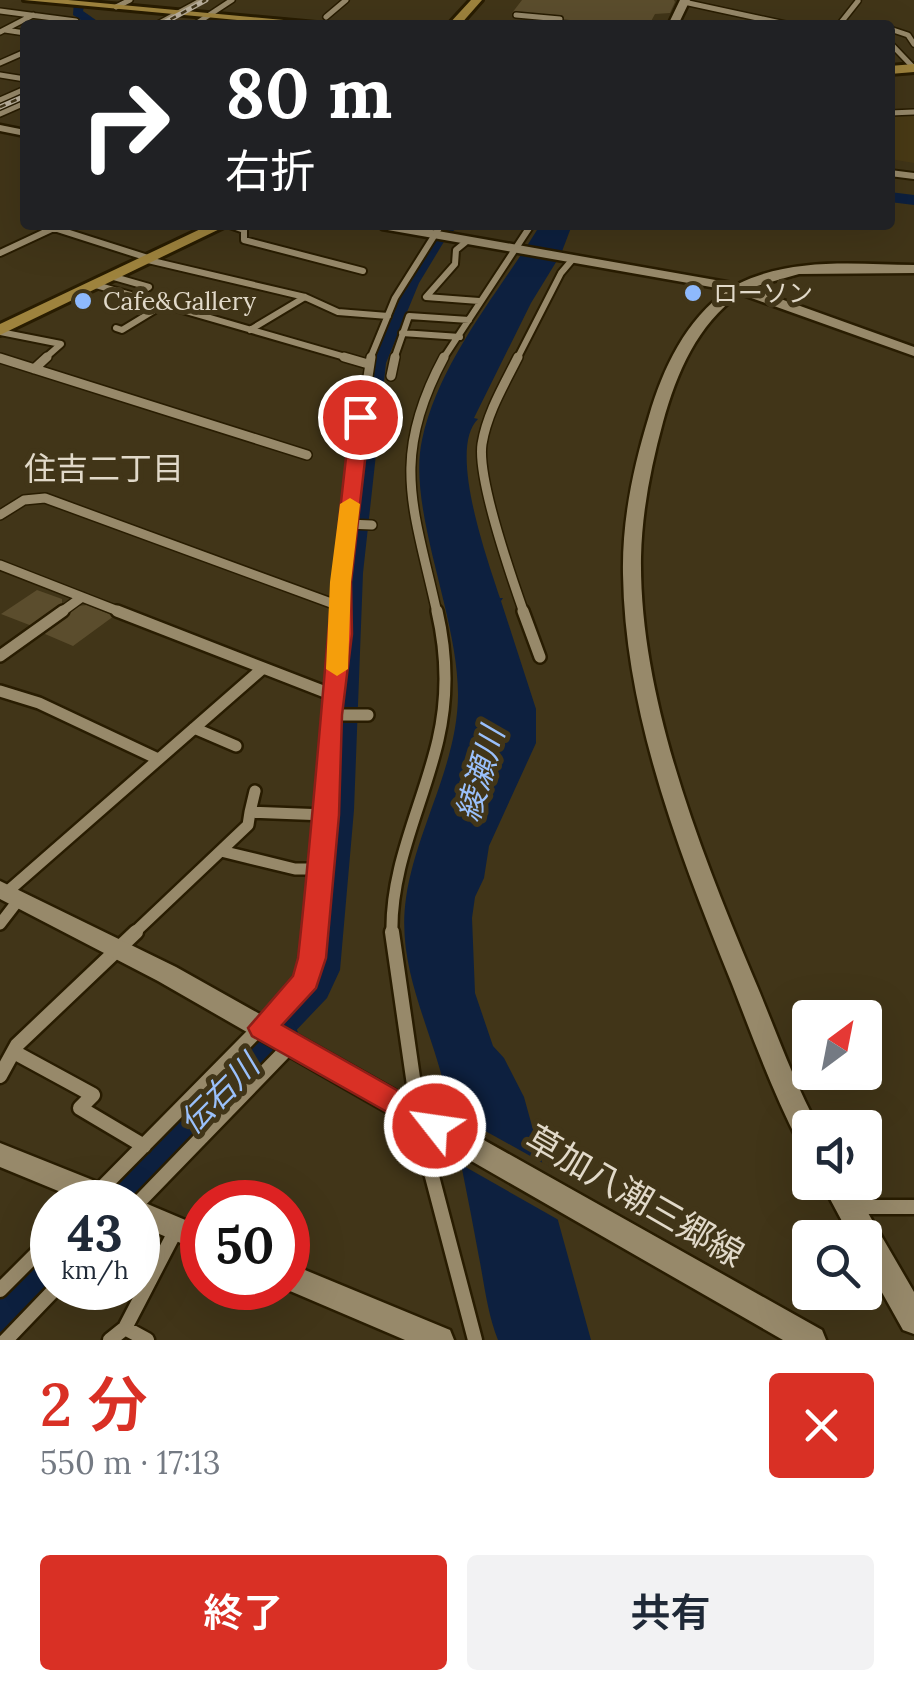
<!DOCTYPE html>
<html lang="ja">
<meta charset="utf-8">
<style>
body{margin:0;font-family:Lora,"Noto Sans JP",serif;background:#f2f2f3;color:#1f2937;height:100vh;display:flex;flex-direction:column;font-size:38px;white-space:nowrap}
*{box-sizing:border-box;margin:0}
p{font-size:32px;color:#747a83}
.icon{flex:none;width:55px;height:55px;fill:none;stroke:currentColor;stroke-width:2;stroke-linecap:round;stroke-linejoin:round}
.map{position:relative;height:1340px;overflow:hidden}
.sheet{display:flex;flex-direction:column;background:#fff;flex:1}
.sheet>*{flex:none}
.banner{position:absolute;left:20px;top:20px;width:875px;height:210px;border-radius:10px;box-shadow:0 10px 40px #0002;background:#202124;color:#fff;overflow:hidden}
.needle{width:65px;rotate:32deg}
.controls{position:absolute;left:792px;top:1000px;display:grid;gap:20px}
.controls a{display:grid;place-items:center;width:90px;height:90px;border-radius:10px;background:#fff;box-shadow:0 10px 40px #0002;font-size:50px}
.speed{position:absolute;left:30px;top:1180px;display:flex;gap:20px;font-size:50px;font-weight:700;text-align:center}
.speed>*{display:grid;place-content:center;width:130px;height:130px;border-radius:50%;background:#fff;box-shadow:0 10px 40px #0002;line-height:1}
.speed small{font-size:25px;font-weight:400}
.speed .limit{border:15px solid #d22;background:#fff;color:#111}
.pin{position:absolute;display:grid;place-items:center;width:85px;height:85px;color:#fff;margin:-42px;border:5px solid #fff;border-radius:50%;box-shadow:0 2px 10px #0007}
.me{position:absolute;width:110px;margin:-55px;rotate:300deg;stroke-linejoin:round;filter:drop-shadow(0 0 8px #0008)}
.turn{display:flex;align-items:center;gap:35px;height:210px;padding:0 40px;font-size:45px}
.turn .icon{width:130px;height:130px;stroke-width:2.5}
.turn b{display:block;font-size:70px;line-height:85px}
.round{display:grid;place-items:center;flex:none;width:105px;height:105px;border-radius:10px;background:#f2f2f3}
.overview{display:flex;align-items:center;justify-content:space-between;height:170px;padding:0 40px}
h1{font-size:60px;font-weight:600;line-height:75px;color:#d93025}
.button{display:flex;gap:20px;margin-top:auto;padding:20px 40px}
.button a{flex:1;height:115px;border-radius:10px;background:#d93025;color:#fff;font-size:40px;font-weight:600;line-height:115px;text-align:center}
.button a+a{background:#f2f2f3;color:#1f2937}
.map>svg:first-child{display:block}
</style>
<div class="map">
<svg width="914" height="1340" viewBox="0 0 914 1340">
<rect width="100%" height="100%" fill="#413518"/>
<path fill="#493a15" d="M914,113V163L890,159V114Z"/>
<path fill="#5b4d2d" d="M522,0H674L675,2L670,13L655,14L649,25H611L512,13Z
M37,590L62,599V604L32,626L1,614Z
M87,605L114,616L73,646L45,634L47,629L78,606Z"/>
<path fill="#0d203f" d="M445,225H459L445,240L419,283L386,363L363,573L354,810L340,970L327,998L268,1060L250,1049L307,991L321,952L347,581L373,363L402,293Z
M540,225H572L561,254L531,303L474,418L478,419C447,449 488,561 500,598H503L501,601L536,709V743L489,846L484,878L475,897L472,918L475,993L493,1046L504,1058L524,1097L591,1340H498C487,1313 484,1281 478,1252C468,1197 457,1143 445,1089C430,1024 396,967 406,898C416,829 458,765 458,694C458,615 407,509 422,440C439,360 501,290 540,225Z"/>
<path fill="#413518" d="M444,1108L550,1167L564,1223L455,1161Z"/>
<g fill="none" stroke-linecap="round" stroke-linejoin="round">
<path fill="#0d203f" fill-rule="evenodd" d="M74,0H86L83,11L103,25H89L73,15Z
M890,192L914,195V205L890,202Z
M282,1020L293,1023L298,1032L293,1041L134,1202H93L98,1191L271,1023Z
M52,1246V1286L13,1327L0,1332V1290L39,1251Z"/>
<g stroke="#281c01" stroke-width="8">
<path id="street-far4" d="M684,2L790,25
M116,7L130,0
M0,11L76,21
M516,15L560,19
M326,17L346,0
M860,24L869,25
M156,25L202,0
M194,25L232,0
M839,25L858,1
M890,29L908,35L914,44
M5,30L25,33
M0,32L33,15
M890,43L914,68
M0,63L25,52
M0,75L25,79
M0,100L25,89
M890,113L914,112
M0,114L25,103"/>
</g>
<g stroke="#281c01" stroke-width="10">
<path id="street-far3" d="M890,173L914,176
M230,225L244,230V240L363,271
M54,228L151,259
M467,241L456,250L455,264L426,297L479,301
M0,253L58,226
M148,260L305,297L338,312L388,316
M114,277L149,287L134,296
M96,285L352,359
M116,328L122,330L163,305
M250,330L305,297
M0,332L61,344L44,359
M402,333L460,337
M0,358L5,359
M370,359L395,298L441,225
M394,359L409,316L469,320
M443,359L531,225
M517,359L561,273L572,260"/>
</g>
<g stroke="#281c01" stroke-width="12">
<path id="street-far2" d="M344,357L368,364
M518,357C504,385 487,413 482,444C477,478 512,579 524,613
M0,358L307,455
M34,369L47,357
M391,376L395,357
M0,515L24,500L45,498L342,607
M347,524L372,525
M0,565L123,613
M60,613L82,597
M340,613L345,528L371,357
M437,613C414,508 389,459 444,357"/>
</g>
<g stroke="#281c01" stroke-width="16">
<path id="street-far1" d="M117,611L333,695
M523,611L540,657
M0,656L63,611
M0,691L39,703L158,759
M330,715H368
M194,728L236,746
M250,812L255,791
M221,851L295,869H322
M7,892L263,668
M0,924L20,898
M133,934L248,825L250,812L326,815L340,611
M315,934L326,815
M392,934C390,866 423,805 438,740C448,697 447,654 437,611"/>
</g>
<g stroke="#281c01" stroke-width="19">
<path id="street" d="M392,932L415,1092L403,1107
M14,1052L93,1095L80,1108L144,1146
M0,1076L17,1045L136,932
M435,1127L423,1142L475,1340
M88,1202L306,981L315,932
M138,1203L290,1046
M855,1207H914
M0,1290L52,1238
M125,1328L147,1340
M6,1340L56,1288
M110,1340L125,1328L176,1230"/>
</g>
<g stroke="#281c01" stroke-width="5">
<path id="secondary" d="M680,0H690L678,25H668Z
M0,125L25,130V136L0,131Z
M376,225H404L738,284C792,257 855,264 914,265V273L799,274L750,288L914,347V356L740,294C697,325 677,372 663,422C651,466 642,511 641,557C639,696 699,847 752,974C774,1025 792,1079 819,1128H810V1148L800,1145C773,1093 753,1038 732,984C680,855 625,715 623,574C622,520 633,468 649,416C663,368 686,319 728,290L382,229Z
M0,881L176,967L822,1330L826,1340H783L158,981L0,899Z
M0,1143L125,1193L129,1202H85L0,1167Z
M821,1182H850L914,1292V1334L903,1330L865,1262V1238H851Z
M138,1200L202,1227V1252L138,1225V1202H130Z
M288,1263L450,1330L454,1340H405L283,1288H288Z"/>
</g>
<g stroke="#281c01" stroke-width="6">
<path id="primary" d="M24,0H68L338,25H292Z
M471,0H482L460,25H448Z
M914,64V72L890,74V66Z
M209,225H228L0,335V324Z"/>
</g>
<use href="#street-far4" stroke="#97896a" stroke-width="5"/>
<use href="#street-far3" stroke="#97896a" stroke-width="6"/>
<use href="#street-far2" stroke="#97896a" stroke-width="9"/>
<use href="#street-far1" stroke="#97896a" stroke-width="11"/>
<use href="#street" stroke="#97896a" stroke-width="14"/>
<use href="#secondary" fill="#97896a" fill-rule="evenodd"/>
<use href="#primary" fill="#9e833d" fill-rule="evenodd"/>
<g stroke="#b8ae9b" stroke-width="5">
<path id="rail" d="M160,25L206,0
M0,107L25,96"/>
</g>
<use href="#rail" stroke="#413518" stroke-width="2.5" stroke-dasharray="6" stroke-linecap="butt"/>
</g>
<path fill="#d93025" stroke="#8d1f18" stroke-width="2.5" d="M360,412L370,417L351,582L352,634L342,715L339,815L326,958L316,988L282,1025L446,1118L451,1126L446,1135L435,1139L252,1036L248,1028L293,976L298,958C318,778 328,597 351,417Z"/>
<path fill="#f59e0b" d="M350,498L360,504L351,582L348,669L337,676L326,669L330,582L340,504Z"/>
<g fill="#8eb9fc" stroke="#413518" stroke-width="4">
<circle cx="693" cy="293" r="10"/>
<circle cx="83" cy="301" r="10"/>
</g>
<g text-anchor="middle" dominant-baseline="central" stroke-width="10" stroke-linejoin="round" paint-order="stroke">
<g font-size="25" fill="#e1d9c9" stroke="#413518" text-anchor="start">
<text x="713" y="293">ローソン</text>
<text x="103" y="301">Cafe&amp;Gallery</text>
</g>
<g font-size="32" fill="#e1d9c9" stroke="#413518">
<text x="104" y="468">住吉二丁目</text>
</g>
<g font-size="32" font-style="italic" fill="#9ac0fb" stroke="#413518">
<text transform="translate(480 774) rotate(-74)">綾瀬川</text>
<text transform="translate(219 1094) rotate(-45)">伝右川</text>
</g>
<g font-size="35" fill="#e1d9c9" stroke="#413518">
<text transform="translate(635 1196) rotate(30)">草加八潮三郷線</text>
</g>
</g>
</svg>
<div class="controls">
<a><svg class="needle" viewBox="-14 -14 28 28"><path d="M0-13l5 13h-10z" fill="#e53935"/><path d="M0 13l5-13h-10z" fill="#747a83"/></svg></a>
<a><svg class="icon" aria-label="sound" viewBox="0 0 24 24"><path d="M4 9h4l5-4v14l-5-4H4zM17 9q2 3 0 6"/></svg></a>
<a><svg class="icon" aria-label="search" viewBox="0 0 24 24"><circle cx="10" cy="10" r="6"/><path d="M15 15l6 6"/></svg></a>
</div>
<div class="speed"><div>43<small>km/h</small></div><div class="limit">50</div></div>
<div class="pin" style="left:360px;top:417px;background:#d93025"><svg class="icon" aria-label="arrive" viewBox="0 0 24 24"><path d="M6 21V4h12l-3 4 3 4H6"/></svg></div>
<svg class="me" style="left:435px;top:1126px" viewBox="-20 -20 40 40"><circle r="17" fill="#d93025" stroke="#fff" stroke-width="3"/><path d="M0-11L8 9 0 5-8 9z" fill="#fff"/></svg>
<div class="banner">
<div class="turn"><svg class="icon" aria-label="right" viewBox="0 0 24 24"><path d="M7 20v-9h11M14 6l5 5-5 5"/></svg><div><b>80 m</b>右折</div></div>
</div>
</div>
<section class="sheet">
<div class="overview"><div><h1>2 分</h1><p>550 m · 17:13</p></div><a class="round" style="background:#d93025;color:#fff"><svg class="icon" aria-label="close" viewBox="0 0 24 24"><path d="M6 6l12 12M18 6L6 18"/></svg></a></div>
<div class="button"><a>終了</a><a>共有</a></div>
</section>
